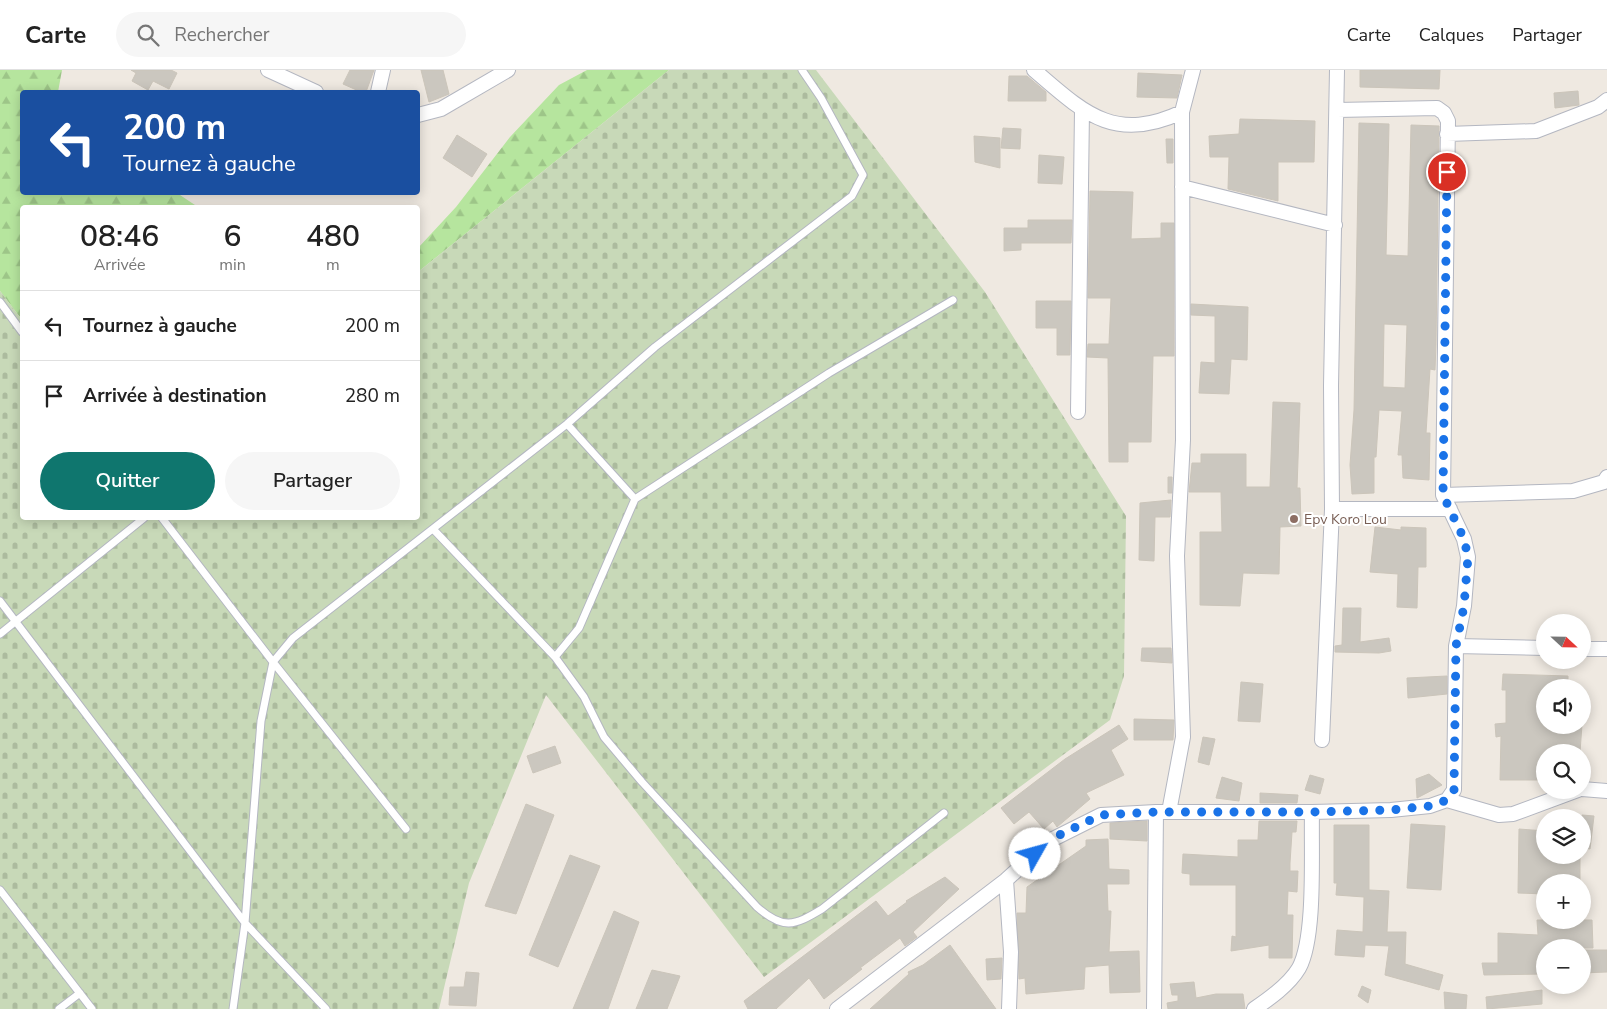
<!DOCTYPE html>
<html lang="fr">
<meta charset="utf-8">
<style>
body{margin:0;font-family:"Nunito Sans",sans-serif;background:#f6f6f6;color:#222;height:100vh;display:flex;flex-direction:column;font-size:19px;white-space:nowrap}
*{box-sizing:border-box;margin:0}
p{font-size:16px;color:#767676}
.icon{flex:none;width:28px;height:28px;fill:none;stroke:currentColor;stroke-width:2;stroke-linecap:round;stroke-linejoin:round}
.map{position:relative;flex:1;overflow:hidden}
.panel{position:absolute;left:20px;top:135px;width:400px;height:315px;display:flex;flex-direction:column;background:#fff;border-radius:5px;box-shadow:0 2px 12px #0003}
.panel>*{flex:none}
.guide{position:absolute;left:20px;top:20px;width:400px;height:105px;border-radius:5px;box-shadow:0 2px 12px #0003;background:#1a4fa0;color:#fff;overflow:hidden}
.needle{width:32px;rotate:112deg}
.tools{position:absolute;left:1536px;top:544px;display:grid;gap:10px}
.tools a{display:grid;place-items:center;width:55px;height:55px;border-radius:50%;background:#fff;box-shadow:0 2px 12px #0003;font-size:25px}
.pin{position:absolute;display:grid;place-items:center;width:42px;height:42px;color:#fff;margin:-21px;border:2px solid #fff;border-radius:50%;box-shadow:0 1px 5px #0007}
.me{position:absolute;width:55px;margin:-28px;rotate:52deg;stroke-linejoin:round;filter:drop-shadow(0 0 4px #0008)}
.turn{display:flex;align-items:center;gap:18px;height:105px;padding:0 20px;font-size:22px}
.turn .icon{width:65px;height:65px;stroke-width:2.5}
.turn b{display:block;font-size:35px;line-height:42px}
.eta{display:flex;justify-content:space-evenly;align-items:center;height:85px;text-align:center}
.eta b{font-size:30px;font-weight:600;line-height:35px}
.action{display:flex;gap:10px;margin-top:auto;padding:10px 20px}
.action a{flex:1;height:58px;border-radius:30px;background:#0f766e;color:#fff;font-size:20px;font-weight:600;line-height:58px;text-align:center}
.action a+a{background:#f6f6f6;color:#222}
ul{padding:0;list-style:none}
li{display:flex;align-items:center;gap:15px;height:70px;padding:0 20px;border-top:1px solid #e0e0e0}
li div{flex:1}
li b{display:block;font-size:19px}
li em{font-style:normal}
header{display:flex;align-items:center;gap:30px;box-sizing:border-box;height:70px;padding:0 25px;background:#fff;border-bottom:1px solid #e0e0e0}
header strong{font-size:24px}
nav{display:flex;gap:28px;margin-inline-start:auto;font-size:18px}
.search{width:350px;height:45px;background:#f6f6f6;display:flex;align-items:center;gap:12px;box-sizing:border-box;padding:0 18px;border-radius:28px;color:#767676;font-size:19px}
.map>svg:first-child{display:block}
</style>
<header>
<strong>Carte</strong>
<div class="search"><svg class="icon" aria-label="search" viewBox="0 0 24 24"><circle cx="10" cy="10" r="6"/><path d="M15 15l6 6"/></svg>Rechercher</div>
<nav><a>Carte</a><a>Calques</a><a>Partager</a></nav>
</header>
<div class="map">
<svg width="1607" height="939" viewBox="0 0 1607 939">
<defs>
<pattern id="forest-firs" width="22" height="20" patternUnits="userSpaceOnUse" patternTransform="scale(1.25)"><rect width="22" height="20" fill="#b6e59e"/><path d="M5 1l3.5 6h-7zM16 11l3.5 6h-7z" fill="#9dc588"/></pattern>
<pattern id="cemetery-stones" width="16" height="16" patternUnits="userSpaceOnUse" patternTransform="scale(1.25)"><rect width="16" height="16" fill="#c8d9b8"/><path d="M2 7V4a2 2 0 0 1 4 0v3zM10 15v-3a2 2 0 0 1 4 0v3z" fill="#acbb9e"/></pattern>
</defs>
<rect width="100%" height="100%" fill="#efe9e1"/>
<path fill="url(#forest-firs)" d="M0,0H62L58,22H22V122L177,123L198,137L22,138V250L0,221Z
M587,0H669L418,202V178L456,137L510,67L559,15Z"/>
<path fill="url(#cemetery-stones)" d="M669,0H816L985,222L1126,446L1124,606L1110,650L764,907L546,625L469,813L439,939H0V221L22,250V448H418V202Z"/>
<path fill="#cbc7bf" stroke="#cbc5ba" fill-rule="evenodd" d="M131,0H171L177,3L169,19L153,11L148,20L132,11L136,3Z
M350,0H374L366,22H361L343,14Z
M421,0H443L449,24L429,32Z
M1360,0H1440L1439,19L1360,17Z
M1138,3L1182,5L1177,28L1137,27Z
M1009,6H1027L1046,22V31H1008Z
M1578,21L1579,35L1555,38L1554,23Z
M1240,49L1315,51L1314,92H1278V131L1228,119L1229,87H1210L1209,66L1239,64Z
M1359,53L1389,54L1386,185L1408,186L1411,55L1439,56L1436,274L1435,300L1430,299L1426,363H1430L1429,410L1403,408L1402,385H1398L1402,341L1379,340L1376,387H1374V423L1352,424L1350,395L1354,340ZM1384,254L1407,255L1405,318L1383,317Z
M1003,58L1021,59L1020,79L1001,78Z
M457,65L487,84L472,107L443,88Z
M974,66L1000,68V98L975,92Z
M1166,69H1173V93H1167Z
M1039,85L1064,87L1062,114L1038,113Z
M1090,121L1133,122L1131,169L1161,168V153H1174V286H1153L1151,372H1128V392H1109L1108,288L1087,287L1088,274H1109L1111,228H1088Z
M1028,150H1072L1071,173H1021V180L1004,181V158H1028Z
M1036,231H1071L1070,285H1057V258H1036Z
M1191,234L1248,237L1247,290L1231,289L1229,324L1199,323L1201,292L1215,293V246L1191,245Z
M1273,332L1300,333L1297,418H1300L1301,456L1280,457L1279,504L1243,503L1240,536L1200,535V462H1222L1221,422H1189L1192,393H1201V384H1246V417H1270Z
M1168,407H1172V423H1168Z
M1171,430L1170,447H1155L1154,491L1139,490L1140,433Z
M1375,457L1401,460V457L1426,458V497H1418L1417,538L1397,537L1398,504L1370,502Z
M1343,538H1361L1360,572L1389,568L1391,581L1379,583L1335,582V576L1342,575Z
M1142,578H1171L1172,593L1141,591Z
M1503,604L1568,606V618H1545L1544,655H1582L1580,682H1545V696H1541V710H1500L1501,666L1496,667L1495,654L1506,653V620H1502Z
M1447,606V624L1408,628L1407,608Z
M1241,612L1263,614L1260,652L1238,651Z
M1134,649L1174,650L1173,670H1134Z
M1119,655L1128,669L1111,680L1124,705L1086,723L1090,729L1057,757L1053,751L1044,759L1029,742L1014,754L1001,738L1065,689Z
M1203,667L1215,669L1209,695L1198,692Z
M555,676L561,693L533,703L527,686Z
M1429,704L1442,715L1417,728L1416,709Z
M1310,705L1324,709L1320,724L1305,720Z
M1222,707L1242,713L1239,731L1216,728Z
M1260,723L1298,725L1297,733H1260Z
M526,734L554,745L516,844L485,836Z
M1582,745L1594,746L1590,779L1583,778Z
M1147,751V771L1110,769V753Z
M1259,751H1297L1296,762H1292L1290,793V801H1298L1297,822L1288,821L1287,845H1293L1292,888H1269V875L1231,881L1232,866L1236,867V815H1190V804L1182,803L1183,784L1238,787V770H1258Z
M1411,754L1445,756L1441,820L1407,818Z
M1334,755H1369V820L1389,821L1387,862H1406L1405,894L1443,905L1439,920L1385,905L1389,876L1365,875L1364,887L1335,885L1337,860L1363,862L1364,827L1336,825L1337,813H1334Z
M1519,759L1545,761V785H1580V812H1545V824L1518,823Z
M1108,769L1109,799L1129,800V814H1107L1108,841H1111L1109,882L1139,881L1140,922L1110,923L1109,895L1085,897L1084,919L1026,924L1025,908L1019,909L1017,843H1026L1027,817L1086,776V770Z
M570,785L600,796L558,897L529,885Z
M945,807L959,819L913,862L917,867L905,876L900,868L860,898L862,899L824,929L809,908L776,939H748L744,931L876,831L888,846L907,832L906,831Z
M614,841L639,852L608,939H573Z
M1537,850H1592L1593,878H1545V904L1484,905L1482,893H1498V863L1538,865Z
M950,875L996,939H870L909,904L908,902L923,895Z
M1582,880H1607V902L1582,903Z
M1002,888L1001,909L987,910L986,889Z
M652,900L680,906L667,939H636Z
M466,902L479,903L476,936L449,935L450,917H464Z
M1194,912L1196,928L1216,924H1243L1245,939H1168L1167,933L1178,931V925H1172L1170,914Z
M1362,916L1371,920L1368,933L1358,926Z
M1542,920V934L1487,939L1486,927Z
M1444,922L1467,925L1466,939H1445Z"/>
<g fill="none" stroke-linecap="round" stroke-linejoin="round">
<g stroke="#b4b7c1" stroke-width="9">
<path id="lane" d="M0,232L22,262
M567,354L635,429
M162,448L273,592L406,759
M433,459L555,587L584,627L604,667L642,712L757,837C783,860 794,856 822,839L944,743
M0,531L245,853L326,939
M0,564L144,448
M555,587L579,558L635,429L829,303L953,230
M0,820L92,939
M59,939L80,923
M233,939L245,853L261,651L273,592L293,568L567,354L655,277L852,126L863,105L821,28L802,0"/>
</g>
<g stroke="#b4b7c1" stroke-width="16">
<path id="street" d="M268,0L316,22
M1034,0C1083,42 1114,74 1182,42
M378,22L383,0
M418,45L441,39L508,0
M1447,64L1536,61L1598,37L1607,30
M1182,117L1335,155
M1078,342L1082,40
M1443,425L1573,421L1604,412L1607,407
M1332,439H1450
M1456,576L1545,578
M1582,579H1607
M1322,670L1332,439L1331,316L1337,0
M1582,719L1607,721
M1447,730L1499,745L1513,744L1578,720
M1169,742L1183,667L1177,486L1183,370L1182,42L1193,0
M1006,810L1011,882L1009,939
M837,939L1006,810L1049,771L1101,745L1156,742H1312L1391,740L1430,736L1447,730L1454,720L1456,576L1464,536L1468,487L1464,469L1443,425L1448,51L1444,43L1437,38L1337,40
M1154,939L1156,742
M1254,939C1269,929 1289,915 1299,898C1316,867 1311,781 1312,742"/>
</g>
<use href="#lane" stroke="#fff" stroke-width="7"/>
<use href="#street" stroke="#fff" stroke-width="14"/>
</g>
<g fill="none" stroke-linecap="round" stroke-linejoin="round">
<path stroke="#1a73e8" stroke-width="9" stroke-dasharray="0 16.2" d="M1035,784L1049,770L1101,745L1156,742H1312L1391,740L1430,736L1447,730L1454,720L1456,576L1464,536L1468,487L1464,469L1443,425L1447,102"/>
</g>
<circle fill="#8d6e63" stroke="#fff" stroke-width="2" cx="1294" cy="449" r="5"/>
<g text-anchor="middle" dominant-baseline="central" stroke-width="4" stroke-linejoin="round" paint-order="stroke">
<g font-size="14" fill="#785e54" stroke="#fff" text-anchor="start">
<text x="1304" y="449">Epv Koro Lou</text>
</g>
</g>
</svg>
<div class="tools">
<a><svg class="needle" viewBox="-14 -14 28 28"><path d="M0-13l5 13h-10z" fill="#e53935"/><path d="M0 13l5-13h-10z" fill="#767676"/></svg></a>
<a><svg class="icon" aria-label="sound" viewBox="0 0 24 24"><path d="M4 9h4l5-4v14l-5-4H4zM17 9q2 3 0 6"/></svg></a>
<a><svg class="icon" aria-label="search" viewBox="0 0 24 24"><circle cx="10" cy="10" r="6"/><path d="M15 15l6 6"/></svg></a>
<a><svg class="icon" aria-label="layers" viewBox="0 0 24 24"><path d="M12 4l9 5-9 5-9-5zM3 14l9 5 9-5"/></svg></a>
<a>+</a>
<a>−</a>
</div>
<div class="pin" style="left:1447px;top:102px;background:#d93025"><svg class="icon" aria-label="arrive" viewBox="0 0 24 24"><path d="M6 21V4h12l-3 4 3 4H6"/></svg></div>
<svg class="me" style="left:1035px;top:784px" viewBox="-20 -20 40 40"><circle r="19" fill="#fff"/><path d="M0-13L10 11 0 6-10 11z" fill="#1a73e8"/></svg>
<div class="guide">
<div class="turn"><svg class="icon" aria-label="left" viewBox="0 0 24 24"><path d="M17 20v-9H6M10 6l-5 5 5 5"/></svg><div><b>200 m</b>Tournez à gauche</div></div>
</div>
<section class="panel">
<div class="eta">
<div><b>08:46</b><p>Arrivée</p></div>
<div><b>6</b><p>min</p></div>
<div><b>480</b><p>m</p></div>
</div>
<ul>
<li><svg class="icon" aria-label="left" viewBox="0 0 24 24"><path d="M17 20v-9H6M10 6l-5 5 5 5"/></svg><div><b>Tournez à gauche</b></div><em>200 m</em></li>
<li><svg class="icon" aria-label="arrive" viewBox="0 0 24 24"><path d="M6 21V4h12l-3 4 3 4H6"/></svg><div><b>Arrivée à destination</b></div><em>280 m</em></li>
</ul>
<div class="action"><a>Quitter</a><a>Partager</a></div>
</section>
</div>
